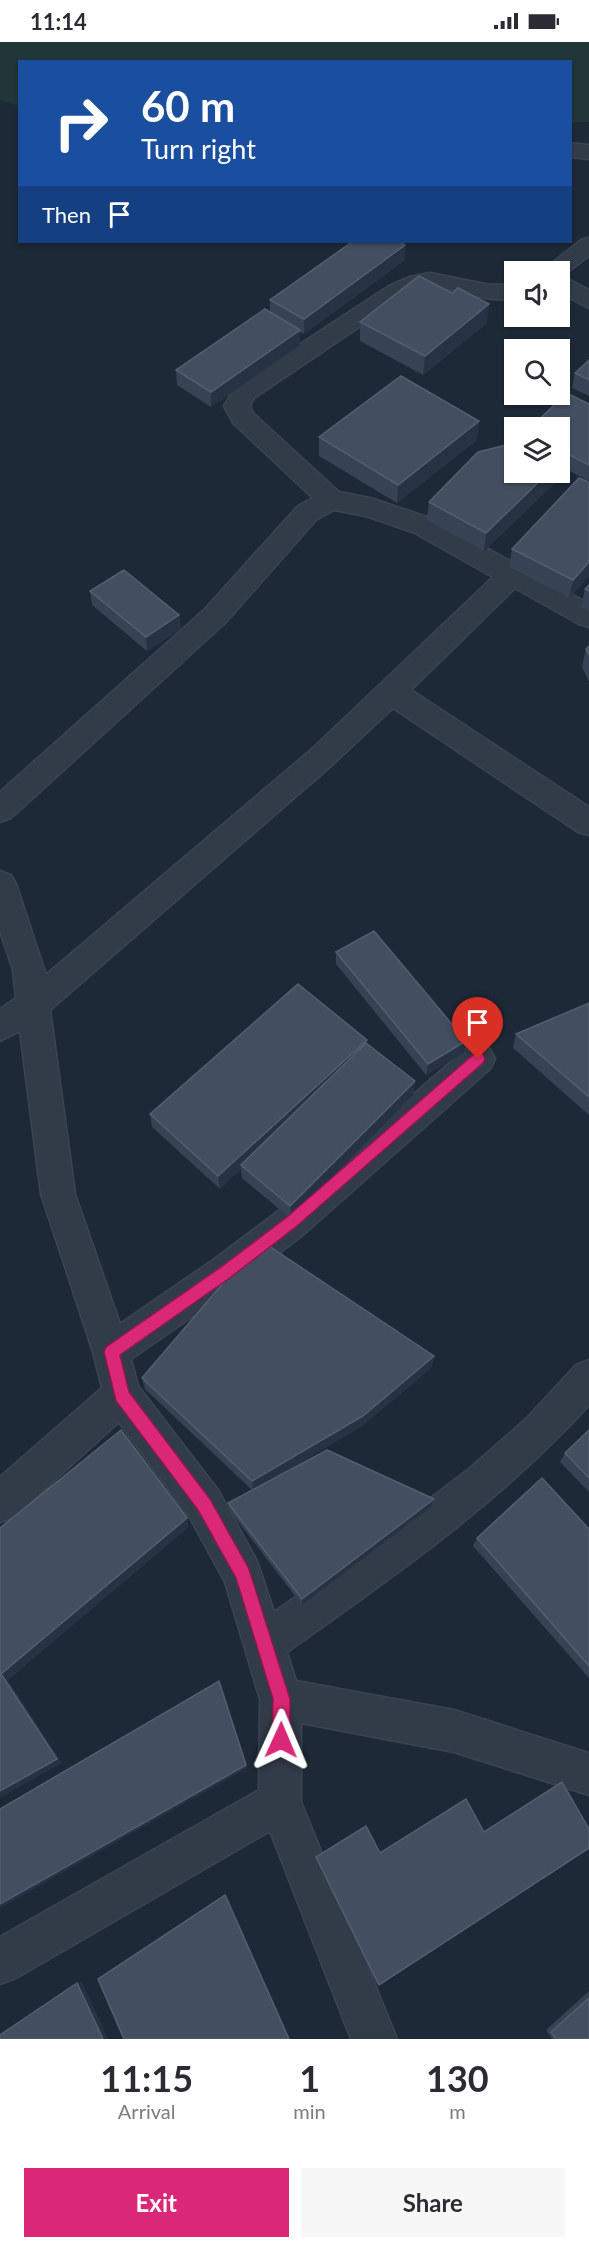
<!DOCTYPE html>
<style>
body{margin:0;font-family:Lato,sans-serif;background:#f7f7f7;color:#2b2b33;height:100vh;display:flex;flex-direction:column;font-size:22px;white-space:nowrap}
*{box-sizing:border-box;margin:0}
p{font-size:20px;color:#7c7c81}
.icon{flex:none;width:33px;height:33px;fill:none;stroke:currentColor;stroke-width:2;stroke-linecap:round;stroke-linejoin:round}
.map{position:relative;height:1997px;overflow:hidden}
.details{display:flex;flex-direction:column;background:#fff;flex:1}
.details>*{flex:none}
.guide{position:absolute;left:18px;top:18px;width:554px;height:183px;border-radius:0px;box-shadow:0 2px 4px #0004;background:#1a4fa0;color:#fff;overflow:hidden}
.fabs{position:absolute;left:504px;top:219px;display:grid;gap:12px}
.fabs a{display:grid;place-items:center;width:66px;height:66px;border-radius:0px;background:#fff;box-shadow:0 2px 4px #0004;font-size:30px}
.pin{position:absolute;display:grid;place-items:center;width:51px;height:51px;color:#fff;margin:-62px -26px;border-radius:50% 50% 50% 0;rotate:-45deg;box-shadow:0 0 6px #0007}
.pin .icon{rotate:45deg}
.me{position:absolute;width:66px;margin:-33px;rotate:1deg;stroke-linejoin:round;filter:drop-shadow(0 0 4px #0008)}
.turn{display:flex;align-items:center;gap:21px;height:126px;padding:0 24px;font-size:27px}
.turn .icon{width:78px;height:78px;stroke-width:2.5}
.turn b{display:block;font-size:42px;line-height:51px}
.then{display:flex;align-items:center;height:57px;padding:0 24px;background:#0003;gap:12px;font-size:22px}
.eta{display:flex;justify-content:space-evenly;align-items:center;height:102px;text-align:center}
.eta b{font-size:36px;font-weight:700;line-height:42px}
.action{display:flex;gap:12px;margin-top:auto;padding:12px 24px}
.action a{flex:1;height:69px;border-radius:0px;background:#db2777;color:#fff;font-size:24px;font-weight:700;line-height:69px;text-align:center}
.action a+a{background:#f7f7f7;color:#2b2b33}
.status{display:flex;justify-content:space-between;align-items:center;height:42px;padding:0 30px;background:#fff;direction:ltr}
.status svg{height:16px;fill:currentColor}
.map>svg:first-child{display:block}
</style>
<div class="status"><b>11:14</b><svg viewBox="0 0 49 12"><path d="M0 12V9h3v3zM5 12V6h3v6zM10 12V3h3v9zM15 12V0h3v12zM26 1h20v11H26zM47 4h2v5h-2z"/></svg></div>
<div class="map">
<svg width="589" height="1997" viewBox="0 0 589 1997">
<rect width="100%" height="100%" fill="#1e2937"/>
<path fill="#203638" d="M0,0H589V80H570V20H20L19,64L0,58Z"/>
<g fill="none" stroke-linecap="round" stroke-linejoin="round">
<g stroke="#3b4451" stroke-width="3">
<path id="street" d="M570,101L589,103V117L570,115Z
M589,196V214L562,234L589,248V266L560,251V230H541L581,198Z
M430,231L490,243L514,242V256C481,263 451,240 423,247C417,248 411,252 405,254L254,356L250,364L253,371L339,450L370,456L433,477L589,562V585L579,582L515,546L411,648L589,765V793L578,790L393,666L332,723L50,968L75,1152L120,1282L213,1218L280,1168L466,1007L478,1003L490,1007L495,1017L490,1027L304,1192L239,1242L131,1317L138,1344L218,1448L257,1519L274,1570L355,1514L469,1427L526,1377L576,1323L589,1318V1363C500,1461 394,1534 287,1610L296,1639L454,1668L589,1711V1753L454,1710L301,1681V1760L397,1997H351L270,1789L16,1936L0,1942V1895L259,1748L260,1657L225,1540L190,1476L119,1380L14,1475L0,1480V1435L102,1346L93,1310L41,1152L20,989L0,999V967L16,956L13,928L0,889V829L11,833L16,842L46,933L312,707L493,535L415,491L366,474L334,468L316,478L225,581L11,776L0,780V750L205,567L298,464L313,456L233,381L224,364L235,345L389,244L410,235Z"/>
</g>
<use href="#street" fill="#323b48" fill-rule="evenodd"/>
</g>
<path fill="#364354" d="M405,218L304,292L300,290V303L211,365L177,343L176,328L270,271V258Z
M452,251L487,281L423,333L360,299V280Z
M589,318V354L572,346L575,331Z
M589,362V439L560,424V386Z
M319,395L477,398L397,461L319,414Z
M555,441L484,509L427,478L429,460Z
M512,507L589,534L569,556L509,525Z
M589,543V570L581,565L585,547Z
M90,549L179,573L181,587L147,609L92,563Z
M589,604V640L582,625L586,607Z
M336,910L464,1011L426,1033L336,922Z
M589,961V1073L513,1006L516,992Z
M367,998L366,1002L415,1039L413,1053L291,1177L242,1136L241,1127L220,1147L152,1085L150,1072Z
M434,1314L431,1326L362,1384L281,1432L434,1457L431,1465L302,1563L230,1469L228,1461L252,1448L145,1347L142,1336Z
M589,1388V1450L560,1420L565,1411Z
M589,1487V1636L473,1504L477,1496Z
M380,1811L379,1943L377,1942L316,1817V1815Z
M589,1949V1997H552L546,1988Z"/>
<path fill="#273344" d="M405,203V218L304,292V277Z
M489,262L487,281L423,333L425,314Z
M300,288V303L211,365V350Z
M479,379L477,398L397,461L398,443Z
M549,430H556L555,441L484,509L486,491Z
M589,520V534L569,556L573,538Z
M179,573L181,587L147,609L146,595Z
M367,998L366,1012L241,1123V1127L220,1147L218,1134Z
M466,999L464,1011L426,1033L428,1022Z
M415,1039L413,1053L291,1177L290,1164Z
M434,1314L431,1326L362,1384L253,1449L252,1439Z
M434,1457L431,1465L302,1563V1557Z
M187,1476L189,1485L8,1638L62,1721L0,1756L1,1632Z
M246,1723L247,1726L0,1866V1862Z
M225,1853L227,1854L290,1997H289Z
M82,1940L108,1997H103L77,1941Z"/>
<path fill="#434f61" stroke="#535f70" stroke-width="1.5" d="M352,200H399L405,203L304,277L270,258Z
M419,234L452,251L458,246L489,262L425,314L360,280Z
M265,267L300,288L211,350L176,328Z
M589,318V338L575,331Z
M401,334L479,379L398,443L319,395Z
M567,351L589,362V423L560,408V386H530Z
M514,401V430H549L486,491L429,460L478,410Z
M579,436L589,440V520L573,538L512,507Z
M124,528L179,573L146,595L90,549Z
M589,543V549L585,547Z
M589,604V613L586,607Z
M374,889L466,999L428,1022L336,910Z
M298,942L367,998L218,1134L150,1072Z
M589,961V1055L516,992Z
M366,1001L415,1039L290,1164L241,1123Z
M260,1198L434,1314L363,1374L252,1439L142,1336Z
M121,1388L187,1476L1,1632L57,1717L0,1749V1486Z
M589,1388V1436L565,1411Z
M327,1408L434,1457L302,1557L228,1461Z
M542,1436L589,1487V1624L477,1496Z
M219,1639L246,1723L0,1862V1767Z
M562,1740L589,1787V1806L379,1943L316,1815L366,1784L380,1811L466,1757L484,1790Z
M225,1853L289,1997H124L98,1937Z
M77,1941L103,1997H0V1993Z
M589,1956V1997H556L551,1990Z"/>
<path fill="#db2777" stroke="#8e194d" stroke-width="1.5" d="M478,1011L483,1012L485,1017L483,1021L297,1184L231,1235L120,1313L129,1350L210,1457L249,1527L290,1657V1698L287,1704L281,1707L275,1704L272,1698L273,1657L236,1536L198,1468L116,1359L104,1310L106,1305L221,1225L287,1175L474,1012Z"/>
</svg>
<div class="fabs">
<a><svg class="icon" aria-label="sound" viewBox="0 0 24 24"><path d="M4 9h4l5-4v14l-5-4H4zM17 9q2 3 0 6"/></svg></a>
<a><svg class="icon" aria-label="search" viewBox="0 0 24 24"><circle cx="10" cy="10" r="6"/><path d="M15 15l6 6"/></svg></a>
<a><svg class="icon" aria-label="layers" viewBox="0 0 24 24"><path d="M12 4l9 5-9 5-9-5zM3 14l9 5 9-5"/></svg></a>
</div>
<div class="pin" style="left:478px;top:1017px;background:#d93025"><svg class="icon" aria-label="arrive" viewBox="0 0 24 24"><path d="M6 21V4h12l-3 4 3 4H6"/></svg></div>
<svg class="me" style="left:281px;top:1698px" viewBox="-20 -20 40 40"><path d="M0-17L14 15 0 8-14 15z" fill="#db2777" stroke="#fff" stroke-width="4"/></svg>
<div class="guide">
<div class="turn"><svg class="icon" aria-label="right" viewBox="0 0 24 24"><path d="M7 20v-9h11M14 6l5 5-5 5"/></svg><div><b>60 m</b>Turn right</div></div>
<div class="then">Then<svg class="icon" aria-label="arrive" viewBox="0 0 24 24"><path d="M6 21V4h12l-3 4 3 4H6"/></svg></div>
</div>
</div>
<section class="details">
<div class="eta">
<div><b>11:15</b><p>Arrival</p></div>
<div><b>1</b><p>min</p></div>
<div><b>130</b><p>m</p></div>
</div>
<div class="action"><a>Exit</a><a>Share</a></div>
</section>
